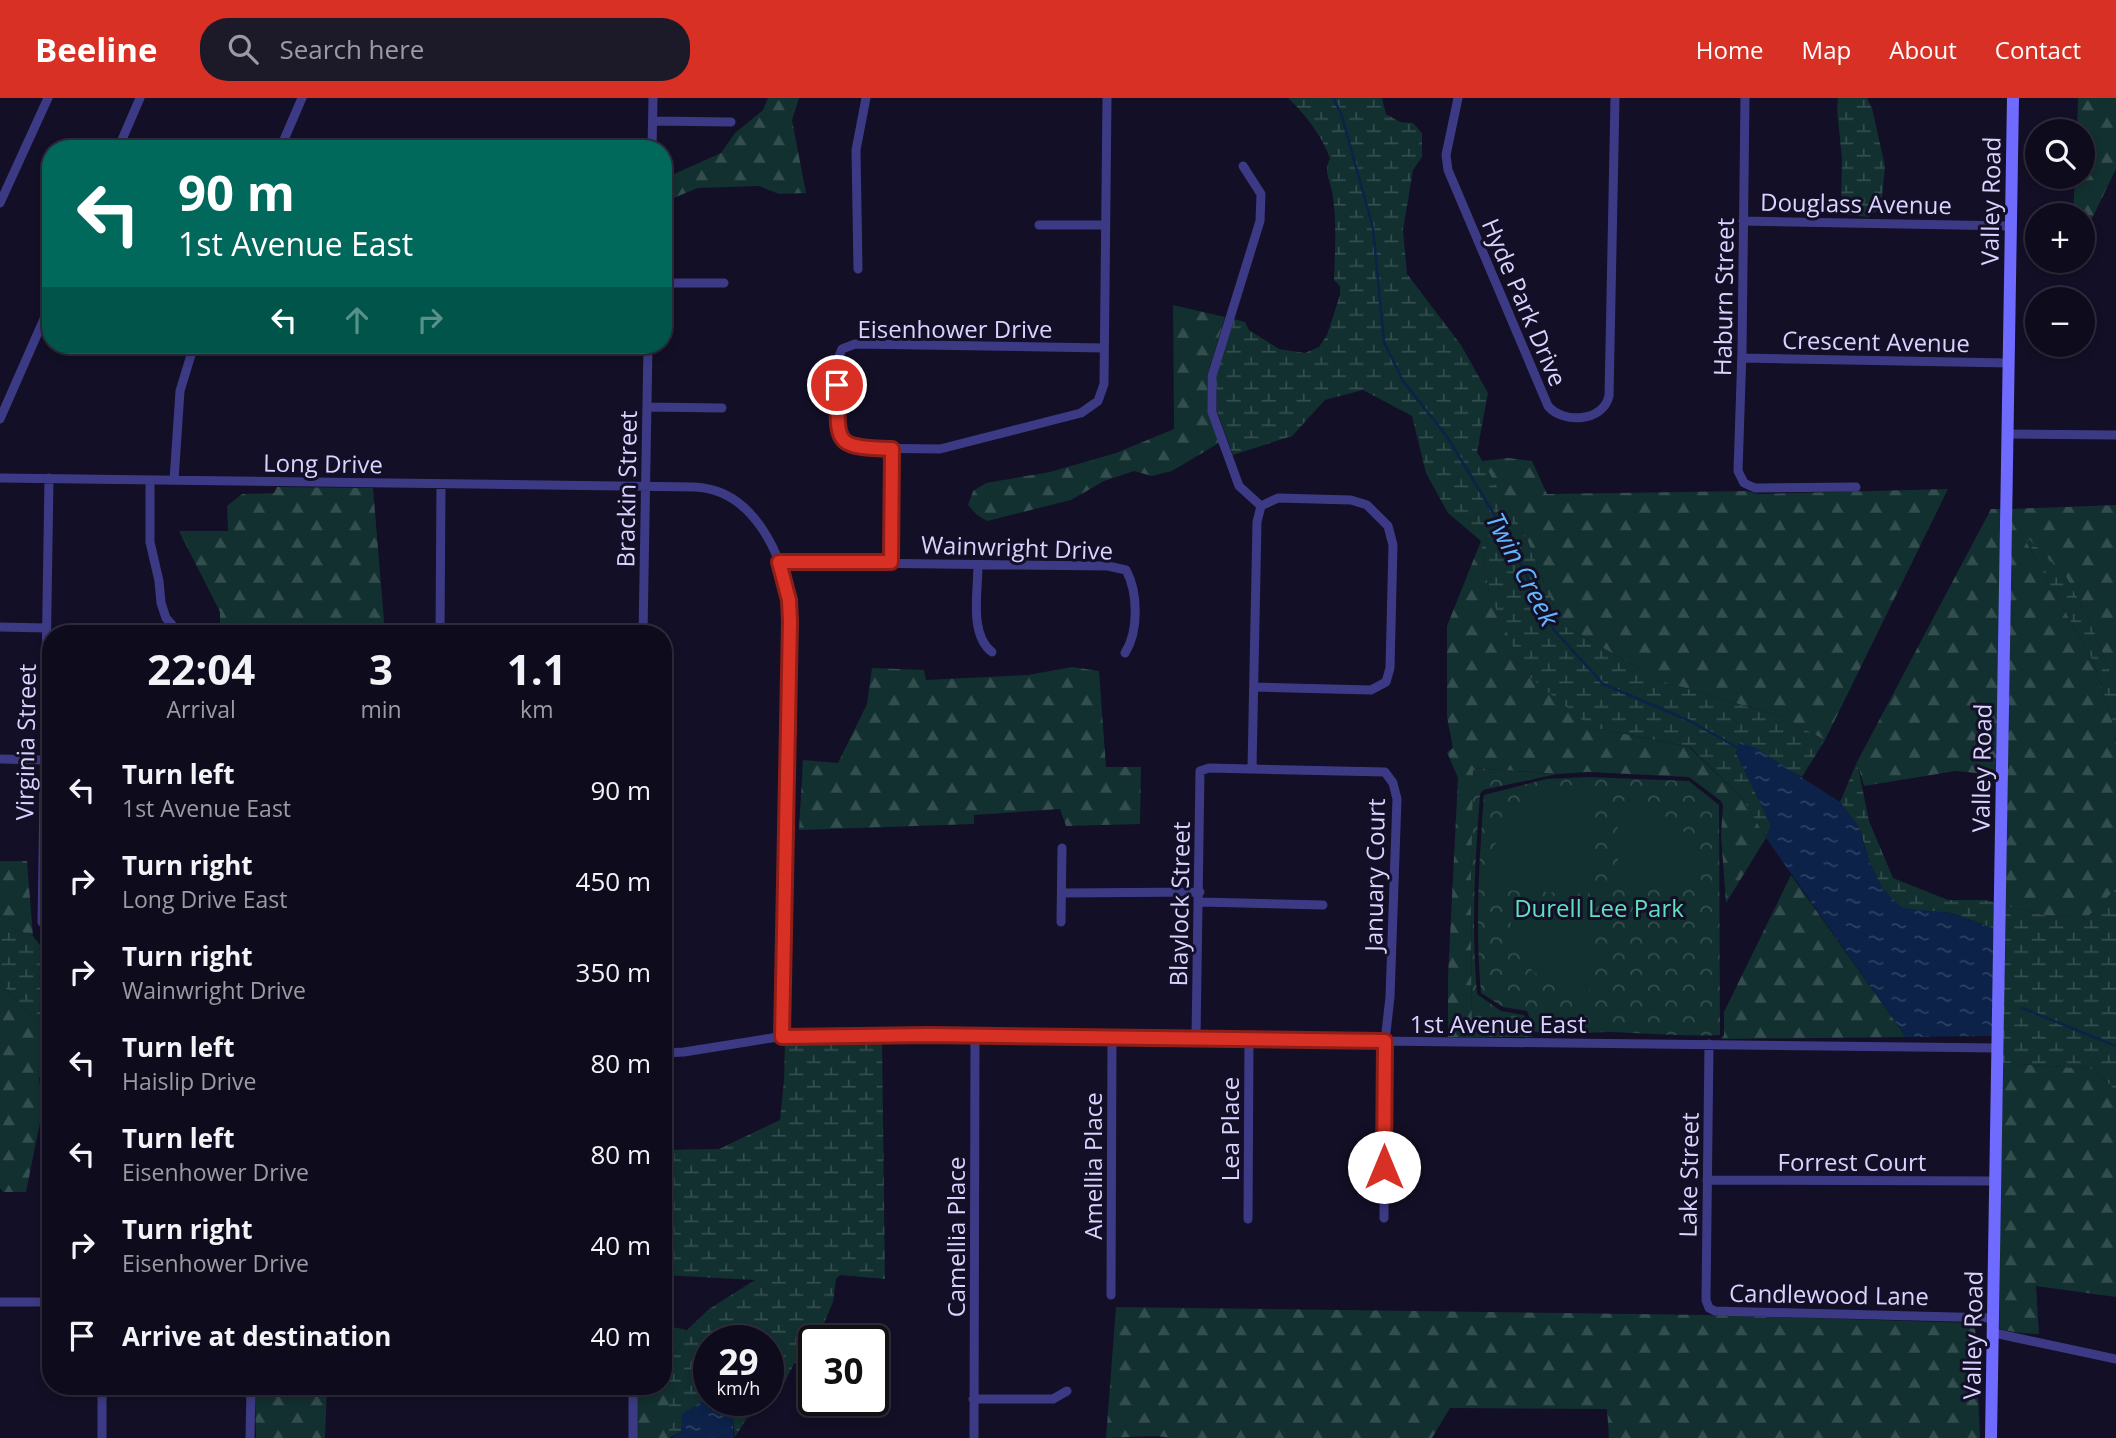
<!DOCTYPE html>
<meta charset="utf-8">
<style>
body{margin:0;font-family:"Open Sans",sans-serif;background:#1c1929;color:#f1f3f6;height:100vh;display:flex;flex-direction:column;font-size:26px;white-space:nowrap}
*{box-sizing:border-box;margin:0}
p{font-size:23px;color:#9b9ba3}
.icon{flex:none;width:38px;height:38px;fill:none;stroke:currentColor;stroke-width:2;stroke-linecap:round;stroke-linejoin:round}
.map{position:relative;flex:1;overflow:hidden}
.side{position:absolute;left:42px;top:527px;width:630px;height:770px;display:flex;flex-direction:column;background:#0e0b1c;border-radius:28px;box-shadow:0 4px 10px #0003,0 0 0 2px #2e2b3b}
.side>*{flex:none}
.hud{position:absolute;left:42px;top:42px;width:630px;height:214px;border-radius:28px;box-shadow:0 4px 10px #0003,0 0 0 2px #2e2b3b;background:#00695c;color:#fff;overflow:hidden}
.controls{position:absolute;left:2025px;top:21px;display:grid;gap:14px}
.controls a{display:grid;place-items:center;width:70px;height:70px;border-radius:50%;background:#0e0b1c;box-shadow:0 4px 10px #0003,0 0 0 2px #2e2b3b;font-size:35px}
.speed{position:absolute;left:693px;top:1227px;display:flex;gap:14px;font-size:35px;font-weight:700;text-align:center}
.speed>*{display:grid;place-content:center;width:91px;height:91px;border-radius:50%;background:#0e0b1c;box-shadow:0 4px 10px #0003,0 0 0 2px #2e2b3b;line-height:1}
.speed small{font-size:18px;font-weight:400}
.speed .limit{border:4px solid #111;border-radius:10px;background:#fff;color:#111}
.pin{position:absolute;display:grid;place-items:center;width:60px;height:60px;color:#fff;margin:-30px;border:4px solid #fff;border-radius:50%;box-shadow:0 2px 7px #0007}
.me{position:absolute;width:77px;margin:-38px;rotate:0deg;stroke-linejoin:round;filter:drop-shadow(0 0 5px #0008)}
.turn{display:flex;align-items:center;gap:24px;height:147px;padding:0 21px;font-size:32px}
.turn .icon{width:91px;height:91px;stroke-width:2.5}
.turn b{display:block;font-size:49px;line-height:60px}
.lanes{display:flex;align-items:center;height:66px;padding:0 21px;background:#0003;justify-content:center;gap:35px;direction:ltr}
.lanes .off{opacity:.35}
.eta{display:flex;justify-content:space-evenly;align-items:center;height:119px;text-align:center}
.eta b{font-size:42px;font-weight:700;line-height:49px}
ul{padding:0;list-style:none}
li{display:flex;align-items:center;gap:21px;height:91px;padding:0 21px}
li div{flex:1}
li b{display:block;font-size:26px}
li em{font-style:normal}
header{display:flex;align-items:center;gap:42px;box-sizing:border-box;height:98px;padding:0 35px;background:#d93025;color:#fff}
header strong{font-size:33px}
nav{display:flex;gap:38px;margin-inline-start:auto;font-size:24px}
.search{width:490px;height:63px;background:#1c1929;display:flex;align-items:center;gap:18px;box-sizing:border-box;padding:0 24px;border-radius:28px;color:#9b9ba3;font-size:26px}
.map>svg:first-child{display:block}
</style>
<header>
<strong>Beeline</strong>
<div class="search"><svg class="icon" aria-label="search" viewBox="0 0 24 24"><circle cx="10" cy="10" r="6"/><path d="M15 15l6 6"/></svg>Search here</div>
<nav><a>Home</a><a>Map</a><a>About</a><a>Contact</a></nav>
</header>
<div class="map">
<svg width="2116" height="1340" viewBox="0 0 2116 1340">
<defs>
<pattern id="forest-firs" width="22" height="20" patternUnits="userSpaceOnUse" patternTransform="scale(1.75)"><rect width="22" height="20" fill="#12302f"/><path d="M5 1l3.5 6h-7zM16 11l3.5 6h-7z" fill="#344d4e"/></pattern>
<pattern id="wetland-marsh" width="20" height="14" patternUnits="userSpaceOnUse" patternTransform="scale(1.75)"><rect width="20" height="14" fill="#12302f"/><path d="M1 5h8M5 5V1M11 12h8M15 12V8" fill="none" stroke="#344d4e"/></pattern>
<pattern id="park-crowns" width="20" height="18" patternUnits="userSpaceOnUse" patternTransform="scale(1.75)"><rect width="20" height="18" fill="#12302f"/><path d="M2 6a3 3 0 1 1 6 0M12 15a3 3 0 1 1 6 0" fill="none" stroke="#344d4e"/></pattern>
<pattern id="water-ripples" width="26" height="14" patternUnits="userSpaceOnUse" patternTransform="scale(1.75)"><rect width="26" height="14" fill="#0c2248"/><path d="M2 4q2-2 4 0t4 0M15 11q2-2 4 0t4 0" fill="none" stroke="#2f4163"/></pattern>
</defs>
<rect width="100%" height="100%" fill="#130f26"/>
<path fill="url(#forest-firs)" d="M768,0H799L792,22L806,95L779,96L759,88L698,90L671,101H663V81L721,55L735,35L763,12Z
M2078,0H2116V71L2083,139L2082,117H2073L2075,79H2082V33H2077Z
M1173,207L1225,219L1207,278L1208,314L1219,345L1172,373L1152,378L1134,373L1104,383L1071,402L987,423L977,417L968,407L973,393L986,385L1050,374L1116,355L1174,331Z
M1508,360L1532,363L1547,396L1747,393L1758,396L1948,391L1825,642L1779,618L1661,583L1561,526L1526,439L1482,363Z
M277,389L373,390L385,535H220V514L179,433H228L227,408L242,396L274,395Z
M2116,407V590L2091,525L2066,479L2027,445L2093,563L2112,619L2116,653V791L2089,818L2051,819L2004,807L2011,411Z
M1991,411H2002L1997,677L1956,673L1864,688L1857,664Z
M1481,443L1489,495L1591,629L1689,649L1743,701L1766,740L1726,805L1721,737L1723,707L1721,703L1689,679L1588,674L1557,676L1474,670L1471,793L1472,939H1448V878L1458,680L1447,654L1453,650L1447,619V528Z
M1072,569L1099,573L1106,669H1141L1140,726L1066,728L1060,711L974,717V726L799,732L803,662L838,665L867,606L872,570L924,572L926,582L1028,577Z
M0,763H27L33,838L0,826Z
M1791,777L1906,939L1721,941L1724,937V914Z
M0,884L34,922L51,929V966L39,980L43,1010L26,1094H3L0,1090Z
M2002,965L2094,971L2116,993V1199L2036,1188L2039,1236L2020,1235L1999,1231Z
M1116,1209L1708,1217L1975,1225L1980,1340H1609L1607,1311L1450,1310L1432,1340H1169C1161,1336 1118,1340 1106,1340Z
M663,1227L687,1232L669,1268V1340H637V1288H663Z
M255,1288H327L325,1340H256Z"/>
<path fill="url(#wetland-marsh)" d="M1288,0H1382L1386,16L1400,24L1413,25L1422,35V59L1413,72L1403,132L1407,176L1461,247L1488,295L1477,354L1526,439L1561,526L1661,583L1779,618L1825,642L1802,679L1739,645L1736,655L1771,727L1766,740L1743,701L1690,649L1591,629L1525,575L1489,495L1481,443L1448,415L1426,375L1412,318L1363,292L1325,302L1292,338L1233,357L1217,313L1216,279L1234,221L1245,224L1249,232L1279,251L1305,255L1319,249L1327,237L1340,197V188L1334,182C1335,152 1337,122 1332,93C1330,82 1323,73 1330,61C1323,39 1305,16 1288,0Z
M1838,0H1867L1872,10L1885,68L1881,110L1868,119L1841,116L1842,61L1837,12Z
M2029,441L2066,479L2091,525L2116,590V653L2112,619L2093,563L2027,445Z
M1857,664L1869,723L1893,780L1948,802H1984L1995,804V831L1952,815L1902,811L1882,790L1870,765L1859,729L1840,704Z
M2116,791V993L2094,971L2002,965L2004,807L2051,819L2088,818Z
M0,826L33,838L51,861V929L34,922L0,884Z
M882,943L885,1181L840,1177L836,1181L833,1204L817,1242H814V1251L794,1266L783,1287L768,1302V1242H709V1302H712L701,1304L681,1334L669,1340V1268L687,1232L709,1211L755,1182L663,1177V1052L719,1051L780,1022L784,982L785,944Z
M717,1302H768L749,1317L735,1339L732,1312Z"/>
<path fill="url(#park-crowns)" d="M1473,670L1557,676L1483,692L1480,696C1475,763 1471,829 1477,896L1501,913L1524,917L1526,920L1520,927L1522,934L1534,939H1472L1471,793Z
M1588,679L1689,683L1719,707L1720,937C1683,939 1647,935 1610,934C1582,934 1550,941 1523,930L1530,921L1527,913L1503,909L1481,895C1475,829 1479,763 1484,697L1546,681Z"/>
<path fill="#12302f" d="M1593,684V791L1588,796L1484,791C1492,724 1526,690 1593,684Z
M1618,702C1664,709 1702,733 1701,785L1623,787L1618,783Z
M1509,810L1587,812L1593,816L1589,896C1537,889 1512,863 1509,810Z"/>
<path fill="url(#water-ripples)" d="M1739,644L1756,650L1840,704L1859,729L1870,765L1882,790L1902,810L1952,815L1995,831L1993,938L1906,939L1766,740L1771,727L1736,655Z
M717,1302L732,1312L734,1340H671L681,1334L682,1316L701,1304Z"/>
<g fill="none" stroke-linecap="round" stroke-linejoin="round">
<path stroke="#0c2248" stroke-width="2.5" d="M1333,0L1341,15L1373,130L1384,244L1403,283L1448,340L1501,428L1554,532L1603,586L1690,623L1738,650
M2022,910L2116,948"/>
<path stroke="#3d3a85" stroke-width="9" d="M1458,0L1446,57L1448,72L1548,308C1563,326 1603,324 1609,298L1615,0
M1745,0L1742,253L1738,373L1744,385L1755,390L1856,389
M653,23L731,24
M118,51L140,0
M280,51L302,0
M652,51L653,0
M1243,68L1261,96L1260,123L1212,278V314L1239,388L1261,408
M0,105L48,0
M1743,123L2011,128
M1039,127H1105
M858,171L856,52L866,0
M663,185H724
M1104,250L855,246L842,251L837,263L839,335L845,345L857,350L940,351L1081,315L1098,303L1104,286L1107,0
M1742,260L2009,265
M647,309L722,310
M0,321L51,205
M2007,336L2116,337
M0,380L694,389C754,391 784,458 790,511L782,939
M150,382V444L159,483L161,505L166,520L180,536
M174,382L180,293L194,247
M779,464L1108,468L1126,472C1138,494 1139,533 1125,555
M891,464L892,350
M978,467C978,494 969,536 992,554
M0,529L46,530
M440,536L441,386
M643,536L648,247
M0,661L44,662
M1252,671L1257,424L1261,408L1278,400L1351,402L1367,407L1388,428L1393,447L1390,570L1386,584L1371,592L1254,589
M1062,795L1200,794
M1200,804L1323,807
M42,824L49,380
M1061,824L1062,750
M1196,940L1200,673L1209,670L1385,674L1393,685L1397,701L1390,899L1385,943L1384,1120
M1709,946L1706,1202L1709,1210L1715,1213L1994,1220
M663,955L684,954L778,939L855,937L1998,950
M1707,1082L1996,1083
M1248,1121L1249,941
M1111,1197L1112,940
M0,1204H51
M1994,1235L2116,1261
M973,1301H1053L1067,1293
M102,1340V1288
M250,1340L251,1288
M633,1340V1288
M974,1340L975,938"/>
<path stroke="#6f6bff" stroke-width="12" d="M1991,1340L2013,0"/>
</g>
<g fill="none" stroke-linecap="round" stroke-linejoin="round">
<g stroke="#8d1f18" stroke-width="18">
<path id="route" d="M837,287C839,345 830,349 892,351L891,464H779L789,502L790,523L782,939L930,937L1385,943L1384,1069"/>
</g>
<use href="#route" stroke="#d93025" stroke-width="12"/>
</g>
<g text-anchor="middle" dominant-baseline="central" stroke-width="6" stroke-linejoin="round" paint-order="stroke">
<g font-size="24" fill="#d9d4ff" stroke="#130f26">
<text transform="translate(1990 103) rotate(-89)">Valley Road</text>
<text transform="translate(1856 105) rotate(1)">Douglass Avenue</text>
<text transform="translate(1723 199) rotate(-89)">Haburn Street</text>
<text transform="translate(1525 204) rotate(67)">Hyde Park Drive</text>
<text x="955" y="230">Eisenhower Drive</text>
<text transform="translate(1876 243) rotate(1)">Crescent Avenue</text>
<text transform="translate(323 365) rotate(1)">Long Drive</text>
<text transform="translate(626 391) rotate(-89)">Brackin Street</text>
<text transform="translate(1017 449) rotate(2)">Wainwright Drive</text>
<text transform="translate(25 644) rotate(-89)">Virginia Street</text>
<text transform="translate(1981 670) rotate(-89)">Valley Road</text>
<text transform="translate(1374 777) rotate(-89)">January Court</text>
<text transform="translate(1179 806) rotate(-89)">Blaylock Street</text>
<text x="1498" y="925">1st Avenue East</text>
<text transform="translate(1229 1031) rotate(-90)">Lea Place</text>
<text x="1852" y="1063">Forrest Court</text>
<text transform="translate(1092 1068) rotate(-90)">Amellia Place</text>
<text transform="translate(1688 1077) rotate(-89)">Lake Street</text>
<text transform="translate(955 1139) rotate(-90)">Camellia Place</text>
<text transform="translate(1829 1196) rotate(1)">Candlewood Lane</text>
<text transform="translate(1972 1237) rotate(-89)">Valley Road</text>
</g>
<g font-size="24" fill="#5fe0c0" stroke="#130f26">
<text x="1599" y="809">Durell Lee Park</text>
</g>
<g font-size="26" font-style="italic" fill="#62b6ff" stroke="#130f26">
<text transform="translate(1523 471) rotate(62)">Twin Creek</text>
</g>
</g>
</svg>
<div class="controls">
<a><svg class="icon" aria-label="search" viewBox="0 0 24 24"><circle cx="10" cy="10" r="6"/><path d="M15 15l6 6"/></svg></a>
<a>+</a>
<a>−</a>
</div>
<div class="speed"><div>29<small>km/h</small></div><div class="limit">30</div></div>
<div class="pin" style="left:837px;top:287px;background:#d93025"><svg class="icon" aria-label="arrive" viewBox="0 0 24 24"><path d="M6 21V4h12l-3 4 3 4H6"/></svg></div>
<svg class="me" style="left:1384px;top:1069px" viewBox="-20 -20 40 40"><circle r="19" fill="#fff"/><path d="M0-13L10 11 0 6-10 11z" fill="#d93025"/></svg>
<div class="hud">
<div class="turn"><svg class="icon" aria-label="left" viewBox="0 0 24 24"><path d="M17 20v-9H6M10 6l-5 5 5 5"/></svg><div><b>90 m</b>1st Avenue East</div></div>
<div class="lanes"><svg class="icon" aria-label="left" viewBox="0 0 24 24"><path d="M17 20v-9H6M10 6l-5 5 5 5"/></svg><svg class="icon off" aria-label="ahead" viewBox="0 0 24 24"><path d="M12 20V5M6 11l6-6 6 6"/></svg><svg class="icon off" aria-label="right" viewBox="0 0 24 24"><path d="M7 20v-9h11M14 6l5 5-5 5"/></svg></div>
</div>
<section class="side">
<div class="eta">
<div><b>22:04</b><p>Arrival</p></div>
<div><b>3</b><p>min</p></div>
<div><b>1.1</b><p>km</p></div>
</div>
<ul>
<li><svg class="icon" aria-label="left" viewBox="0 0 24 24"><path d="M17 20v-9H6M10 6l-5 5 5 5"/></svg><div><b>Turn left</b><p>1st Avenue East</p></div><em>90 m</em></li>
<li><svg class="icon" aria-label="right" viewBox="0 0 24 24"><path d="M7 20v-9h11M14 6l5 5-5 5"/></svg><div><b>Turn right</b><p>Long Drive East</p></div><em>450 m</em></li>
<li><svg class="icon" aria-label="right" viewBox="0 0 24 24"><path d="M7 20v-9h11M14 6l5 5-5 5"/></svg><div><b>Turn right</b><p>Wainwright Drive</p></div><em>350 m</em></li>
<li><svg class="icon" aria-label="left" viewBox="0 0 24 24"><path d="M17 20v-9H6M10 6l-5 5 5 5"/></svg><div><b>Turn left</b><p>Haislip Drive</p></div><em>80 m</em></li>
<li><svg class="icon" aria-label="left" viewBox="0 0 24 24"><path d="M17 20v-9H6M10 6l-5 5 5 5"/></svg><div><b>Turn left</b><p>Eisenhower Drive</p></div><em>80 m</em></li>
<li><svg class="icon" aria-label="right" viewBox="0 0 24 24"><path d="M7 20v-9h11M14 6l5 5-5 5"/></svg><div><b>Turn right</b><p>Eisenhower Drive</p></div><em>40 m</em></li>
<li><svg class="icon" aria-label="arrive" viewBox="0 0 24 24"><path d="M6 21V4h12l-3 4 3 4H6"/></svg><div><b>Arrive at destination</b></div><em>40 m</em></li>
</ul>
</section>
</div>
